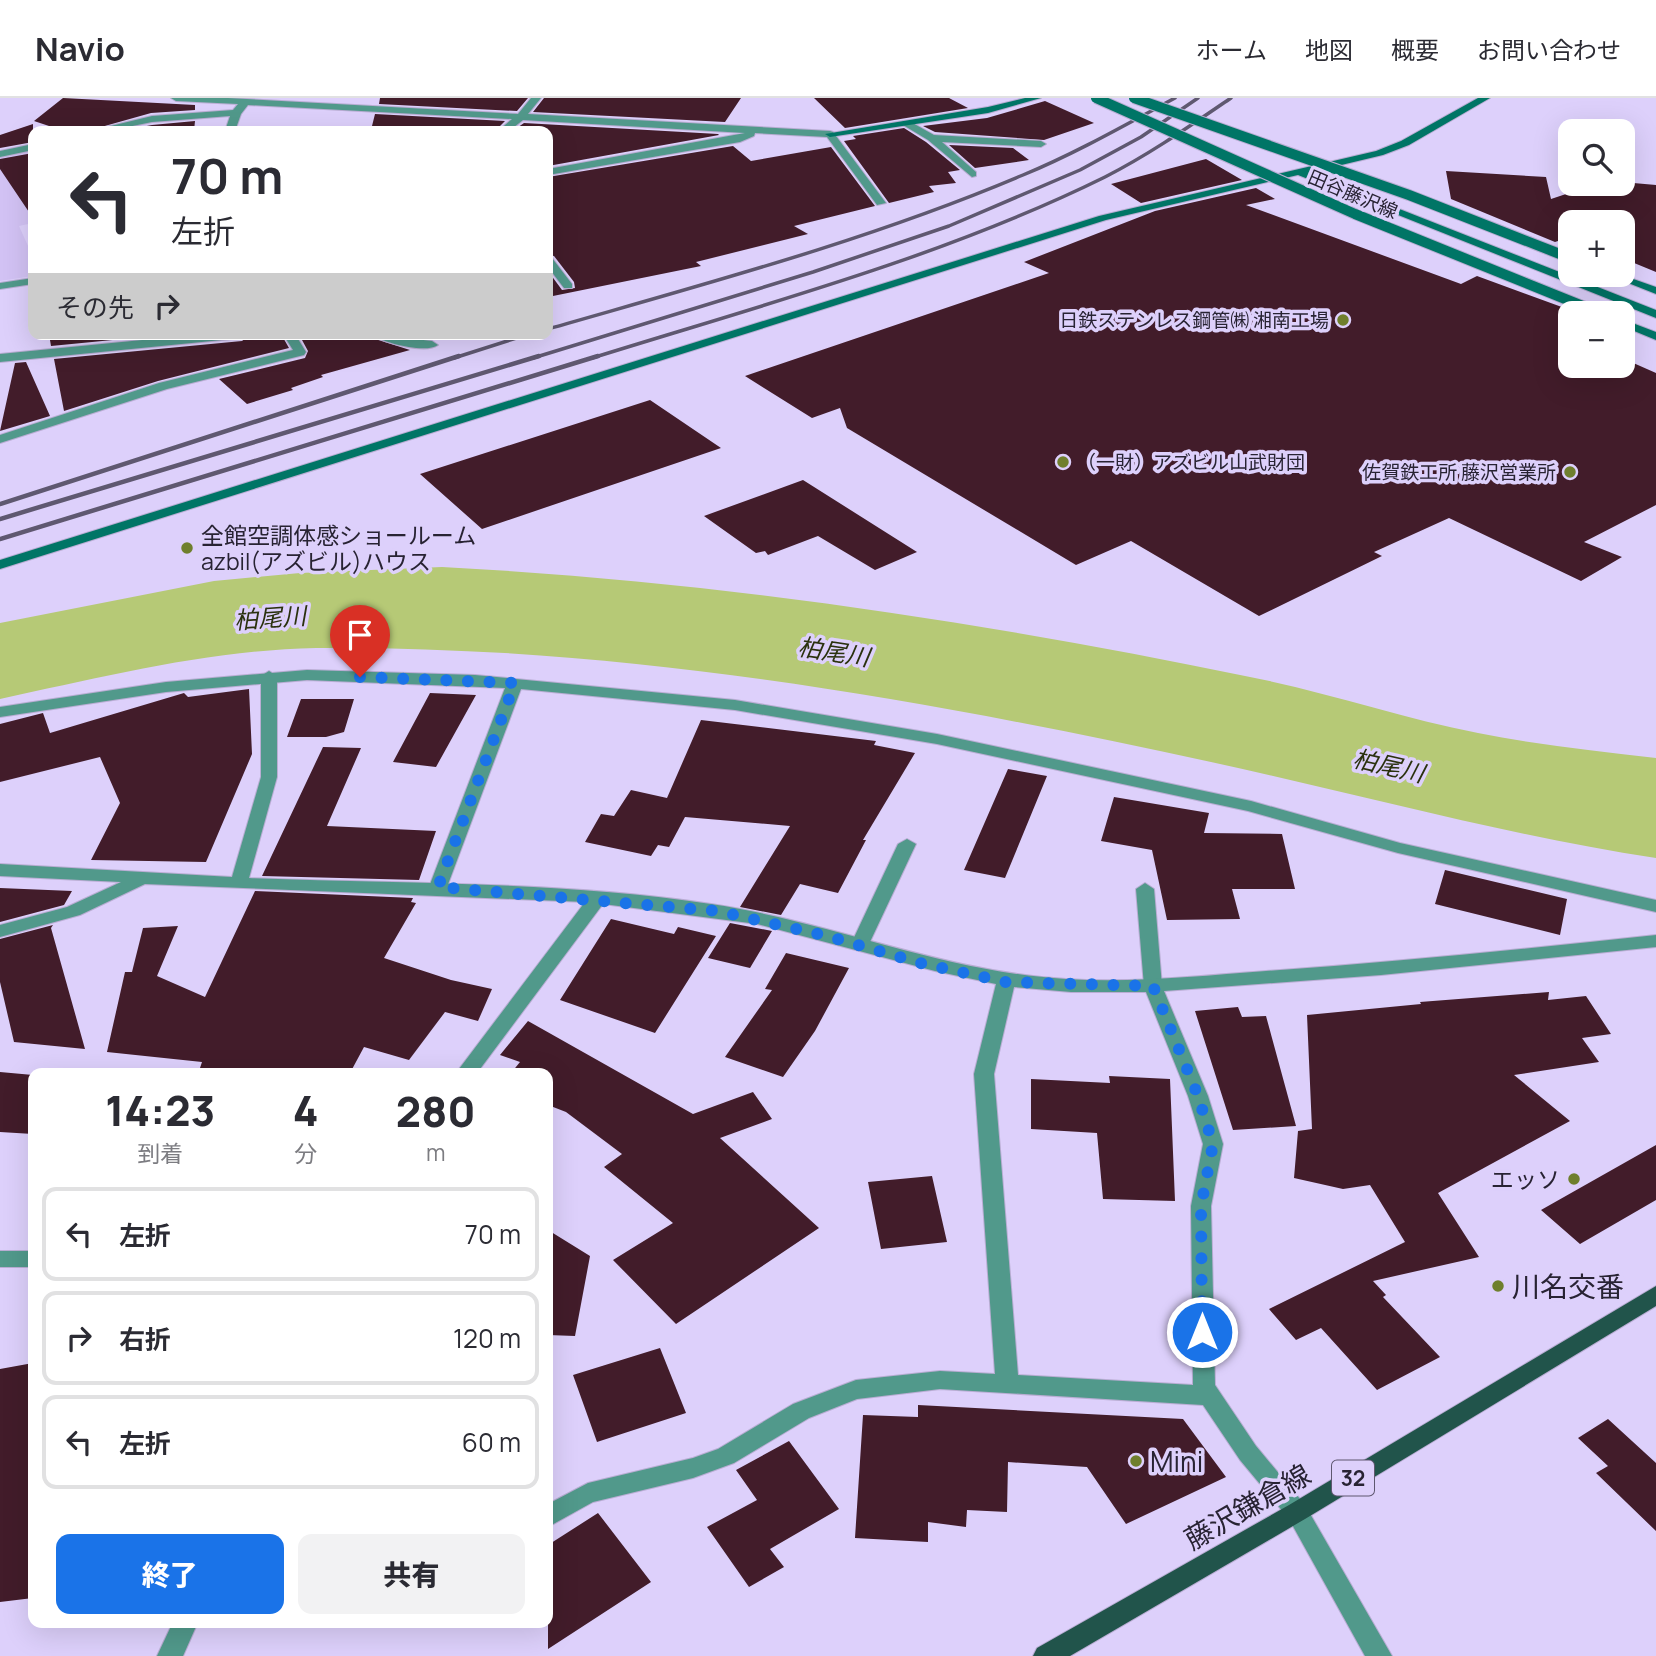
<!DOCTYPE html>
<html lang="ja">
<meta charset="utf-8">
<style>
body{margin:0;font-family:Manrope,"Noto Sans JP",sans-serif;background:#f2f2f3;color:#2b2b33;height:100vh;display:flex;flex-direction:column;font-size:26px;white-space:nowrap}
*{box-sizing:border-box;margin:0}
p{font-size:23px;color:#7c7c81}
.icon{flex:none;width:38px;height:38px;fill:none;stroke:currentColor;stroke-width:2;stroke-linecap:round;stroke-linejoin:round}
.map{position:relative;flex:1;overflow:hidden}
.panel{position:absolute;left:28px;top:970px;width:525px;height:560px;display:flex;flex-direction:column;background:#fff;border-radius:14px;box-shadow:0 7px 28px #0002}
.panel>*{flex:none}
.hud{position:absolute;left:28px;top:28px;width:525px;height:214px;border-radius:14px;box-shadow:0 7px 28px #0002;background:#fff;color:#2b2b33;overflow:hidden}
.fabs{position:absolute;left:1558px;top:21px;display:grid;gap:14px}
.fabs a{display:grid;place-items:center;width:77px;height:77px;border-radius:14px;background:#fff;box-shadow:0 7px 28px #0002;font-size:35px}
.pin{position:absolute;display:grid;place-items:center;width:60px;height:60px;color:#fff;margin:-72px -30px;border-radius:50% 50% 50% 0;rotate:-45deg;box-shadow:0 0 7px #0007}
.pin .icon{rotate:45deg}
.me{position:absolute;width:77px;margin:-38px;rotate:0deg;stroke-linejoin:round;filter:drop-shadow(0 0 5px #0008)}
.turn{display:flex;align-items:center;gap:24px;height:147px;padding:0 28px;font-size:32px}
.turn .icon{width:91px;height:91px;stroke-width:2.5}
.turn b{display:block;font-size:49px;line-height:60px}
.then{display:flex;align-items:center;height:66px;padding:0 28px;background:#0003;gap:14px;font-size:26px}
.eta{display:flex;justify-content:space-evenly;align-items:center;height:119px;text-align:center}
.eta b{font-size:42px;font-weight:800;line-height:49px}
.button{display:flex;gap:14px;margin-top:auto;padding:14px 28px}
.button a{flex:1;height:80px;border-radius:14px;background:#1a73e8;color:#fff;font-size:28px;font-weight:800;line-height:80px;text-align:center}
.button a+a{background:#f2f2f3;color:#2b2b33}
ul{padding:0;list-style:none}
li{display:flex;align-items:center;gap:21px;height:94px;margin:0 14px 10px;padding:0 14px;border:4px solid #e1e1e2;border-radius:14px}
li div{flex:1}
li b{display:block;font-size:26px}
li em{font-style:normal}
header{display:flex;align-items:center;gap:42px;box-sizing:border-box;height:98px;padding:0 35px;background:#fff;border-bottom:2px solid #e1e1e2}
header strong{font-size:33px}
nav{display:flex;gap:38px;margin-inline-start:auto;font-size:24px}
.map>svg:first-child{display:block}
</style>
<header>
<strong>Navio</strong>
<nav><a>ホーム</a><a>地図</a><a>概要</a><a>お問い合わせ</a></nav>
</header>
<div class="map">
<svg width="1656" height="1558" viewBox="0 0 1656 1558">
<rect width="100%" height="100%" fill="#ddd0fb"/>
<path fill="#d2c2f4" d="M33,52V125L19,128L33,159V178L0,183V59Z"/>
<path fill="#b6c976" d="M442,469C715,483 983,524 1250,579C1327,594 1402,620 1478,635C1537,647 1597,653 1656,660V760C1505,737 1359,696 1211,664C917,600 618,547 316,550C210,552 103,579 0,601V525L214,483L300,475Z"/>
<path fill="#421c2a" d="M63,0L195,7V12L151,15L87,33H64L34,23Z
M380,0H528L517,13L379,6Z
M544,0H741L725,24L533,14Z
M814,0H949L968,10L845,30Z
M1045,3L1094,25L1044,42L935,34L923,28L987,20Z
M375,16L505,23L496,32L416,28L415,31L371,32Z
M195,23L194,33H120L152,27Z
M524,25L718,36L719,37L548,68V33L514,32Z
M33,26V44L0,50V37Z
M904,30L926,44L960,72L948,74L956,85L929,88L934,94L889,105L844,43L856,41L853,38Z
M949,47L1013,50L1029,62L975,70Z
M733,48L751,63L831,49L875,108L794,128L808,136L696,164L701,168L548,199V173L562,192L575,190L574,184L554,158L548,157V79Z
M33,55V120L0,71V61Z
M1206,61L1242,82L1141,105L1111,86Z
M1446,73L1546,79L1551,101L1596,86L1612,89L1622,84L1656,87V174L1622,160V124H1570V139L1555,144L1451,101Z
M1256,90L1275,101L1246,107L1461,186L1477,178L1570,212V268H1622V260L1656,275V407L1584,444L1622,459L1581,483L1449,420L1374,454L1382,458L1259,518L1131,443L1076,467L847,330L840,310L812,320L745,278L1049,175L1024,164L1155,113Z
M49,236H174L51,248Z
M251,236H281L289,250L158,283L64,313L54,261L242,243Z
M372,240L410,252L321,277L323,279L291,290L293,292L247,306L219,281L305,260L308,253L302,242Z
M26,264L50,318L0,333L15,265Z
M650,302L721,350L482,431L420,376Z
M803,382L917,454L875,472L818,438L768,457L765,453L756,455L704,418Z
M249,591L252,656L206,764L91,762L120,705L100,659L0,684V626L43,615L50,635L184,595L188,599Z
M430,595L476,597L436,669L393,664Z
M301,601H354L344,634L326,639H287Z
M701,622L876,643L874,647L915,655L863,742H866L838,795L800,786L781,817L740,809L790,728L685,719L669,749L658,747L651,758L585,744L601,716L614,718L631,692L667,700Z
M323,649L361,650L327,728L436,733L419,782L262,778Z
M1008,671L1047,678L1005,780L964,772Z
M1114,699L1209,715L1204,735L1282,736L1295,791H1232L1240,821L1167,822L1152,752L1101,743Z
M1445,772L1567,801L1560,837L1435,806Z
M0,790L72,793L64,807L0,824Z
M255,793L413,800L411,804L416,805L384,860L451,882L492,891L478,923L445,914L409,962L364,949L350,975L200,970L202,964L107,954L125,874H132L143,830L178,828L157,878L205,899Z
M611,821L674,836L678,829L716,838L655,935L560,902Z
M730,825L772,833L750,870L708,860Z
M53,827L51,830L85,951L14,944L0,884V841Z
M786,855L849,870L815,933L783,979L725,959L772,892L765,891Z
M1549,894L1548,902L1586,898L1611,936L1582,940L1599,964L1514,977L1570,1023L1438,1095L1479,1159L1373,1183L1386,1197L1383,1199L1440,1259L1377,1292L1321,1230L1296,1242L1269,1211L1405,1144L1370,1087L1343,1091L1294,1080L1298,1033L1312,1031L1307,917L1421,906L1420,904Z
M1238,909L1242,919L1266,918L1296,1028L1233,1032L1195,913Z
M528,923L693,1016L753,994L772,1021L720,1040L819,1130L676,1226L613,1162L673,1125L604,1069L622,1056L566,1014L548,1007V975H511L520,964L500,957Z
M0,974L33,977V1036L0,1034Z
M1109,978L1170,981L1175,1103L1103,1101L1097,1035L1031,1031V981L1110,985Z
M1656,1047V1102L1580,1146L1541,1112Z
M932,1078L947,1144L881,1151L868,1084Z
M548,1132L590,1158L575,1238L548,1237Z
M660,1250L686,1315L597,1344L573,1277Z
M33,1265V1500L0,1504V1271Z
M918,1307L1183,1321L1226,1379L1126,1426L1087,1369L1008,1364L1007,1414L967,1412L966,1429L928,1424V1444L855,1440L863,1317L918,1319Z
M1608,1321L1656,1365V1433L1596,1375L1608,1368L1578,1340Z
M789,1343L839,1411L770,1451L784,1469L749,1489L707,1429L757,1402L736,1372Z
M598,1415L651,1484L548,1551V1447Z"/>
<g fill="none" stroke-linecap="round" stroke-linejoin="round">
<g stroke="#b9add3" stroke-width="2">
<path id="lane" d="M307,572L475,577L735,602L937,636L1251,703L1400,745L1656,802V814L1398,755L1248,713L937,646L735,612L521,591L447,789L438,795L429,789L505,590L307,582L166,594L0,619V609L166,584Z
M907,741L916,746L869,846L860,852L854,850L851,846L898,746Z
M1145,785L1154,791L1162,888L1153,894L1144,888L1136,791Z"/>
</g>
<g stroke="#b9add3" stroke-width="2">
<path id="street" d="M171,0H228L518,16L531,0H541L528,16L830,33L833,34L886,105L877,107L827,39L755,35L754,38L740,44L548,77V71L745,35L523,22L509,33H498L512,21L248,7L241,16L235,33H225L230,18L152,24L108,33H90L152,18L233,12L238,6L176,3Z
M903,23H909L934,37L1041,43L1046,46L1041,49L942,44L976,74V78L972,79L928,42L903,27Z
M33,46V52L0,59V53Z
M548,159L552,160L572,186V190H564L548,169Z
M33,180V186L0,191V185Z
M203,236H248L242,240L0,264V256Z
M283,236H295L306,254L304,257L167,291L0,345V337L159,285L293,252Z
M371,236L432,243L438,247C426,256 383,245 371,236Z
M269,573L277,578V679L249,780C403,786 559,783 711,806C832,824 944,874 1066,881C1133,885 1200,878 1266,873C1396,864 1526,851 1656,837V849L1381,877L1164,893L1208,998L1223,1046L1211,1108L1215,1287L1256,1348L1305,1407L1392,1558H1365L1289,1421L1240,1362L1203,1307L940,1291L857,1301L809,1320L734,1365L693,1380L593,1404L548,1429V1406L588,1385L693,1360L718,1351L793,1306L856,1282L940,1273L995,1276L974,976L996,886L935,873L757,826L603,806L477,975H456L585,804L145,786L80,817L0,839V827L67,809L121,784L0,778V766L232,779L261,679V578ZM1014,889L1071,894H1146L1188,998L1203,1046L1191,1108L1193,1287L1018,1277L994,976Z
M0,1153H33V1169H0Z
M173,1524H198L183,1558H157Z"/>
</g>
<g stroke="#b9add3" stroke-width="2">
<path id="secondary" d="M1025,0H1041L988,15L830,39L825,36L988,9Z
M1478,0H1490L1409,47L1383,57L1308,75L1656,212V220L1298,77L1106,122L0,471V462L1099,118L1376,53L1401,43Z
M1608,177H1622L1656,189V196Z
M1622,221L1656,234V242L1622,228Z"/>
</g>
<g stroke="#b9add3" stroke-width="2">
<path id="primary" d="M1656,1188V1208L1305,1421L1070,1558H1033L1037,1550L1289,1407Z"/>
</g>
<use href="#lane" fill="#51998b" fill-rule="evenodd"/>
<use href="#street" fill="#51998b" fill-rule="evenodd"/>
<use href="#secondary" fill="#007566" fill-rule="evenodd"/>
<use href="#primary" fill="#21544b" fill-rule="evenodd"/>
<path stroke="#5f5870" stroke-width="3.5" d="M548,231C708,185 870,142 1023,77C1076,55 1125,27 1175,0
M454,260L529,236
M533,260L813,174L949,128L1080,72L1141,39L1198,0
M592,260C765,206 943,159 1105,79C1150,56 1190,28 1231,0"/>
<path stroke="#5f5870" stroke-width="4.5" d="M0,406L459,258
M0,421L539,258
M0,441L598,258"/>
<g stroke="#b9add3" stroke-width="12" stroke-linecap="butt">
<path id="secondary-bridge" d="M1096,0L1355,116L1600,215
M1134,0L1409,97L1570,160"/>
</g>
<use href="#secondary-bridge" stroke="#007566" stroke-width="10"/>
</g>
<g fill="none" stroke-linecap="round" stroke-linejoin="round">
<path stroke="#1a73e8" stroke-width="12" stroke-dasharray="0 21.6" d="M360,579L515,585L438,789L717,813L823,837L924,866L1006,884L1153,888L1198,998L1213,1046L1201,1108L1202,1234"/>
</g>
<g fill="#6f7f2d" stroke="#ddd0fb" stroke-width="2.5">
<circle cx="1343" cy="222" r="7"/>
<circle cx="1063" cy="364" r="7"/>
<circle cx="1570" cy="374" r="7"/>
<circle cx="187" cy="450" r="7"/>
<circle cx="1574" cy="1081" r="7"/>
<circle cx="1498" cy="1188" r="7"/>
<circle cx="1136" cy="1363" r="7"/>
</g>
<g text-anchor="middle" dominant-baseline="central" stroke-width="7" stroke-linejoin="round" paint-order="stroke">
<g font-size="19" fill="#282333" stroke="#ddd0fb">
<text transform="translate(1353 96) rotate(23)">田谷藤沢線</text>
</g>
<g font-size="19" fill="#282333" stroke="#ddd0fb" text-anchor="end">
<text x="1329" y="222">日鉄ステンレス鋼管㈱ 湘南工場</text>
<text x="1077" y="364" text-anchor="start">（一財）アズビル山武財団</text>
<text x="1556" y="374">佐賀鉄工所 藤沢営業所</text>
</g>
<rect fill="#ddd0fb" stroke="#5e576f" stroke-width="2" x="1332" y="1362.5" width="42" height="35" rx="5"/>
<g font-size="21" font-weight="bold" fill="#282333">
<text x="1353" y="1380">32</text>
</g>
<g font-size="23" fill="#282333" stroke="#ddd0fb" text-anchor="start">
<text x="201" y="437">全館空調体感ショールーム<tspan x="201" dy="26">azbil(アズビル)ハウス</tspan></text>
<text x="1560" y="1081" text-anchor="end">エッソ</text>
</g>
<g font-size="24" font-style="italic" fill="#2a310e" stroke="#ddd0fb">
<text transform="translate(270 519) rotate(-4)">柏尾川</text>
<text transform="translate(834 553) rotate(9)">柏尾川</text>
<text transform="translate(1389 667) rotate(13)">柏尾川</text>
</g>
<g font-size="28" fill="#282333" stroke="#ddd0fb" text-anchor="start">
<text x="1512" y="1188">川名交番</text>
<text x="1150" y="1363">Mini</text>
</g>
<g font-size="28" fill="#282333" stroke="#ddd0fb">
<text transform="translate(1247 1408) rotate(-30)">藤沢鎌倉線</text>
</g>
</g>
</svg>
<div class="fabs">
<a><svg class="icon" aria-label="search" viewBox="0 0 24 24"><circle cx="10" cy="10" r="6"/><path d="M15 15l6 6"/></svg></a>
<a>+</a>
<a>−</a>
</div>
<div class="pin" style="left:360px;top:579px;background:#d93025"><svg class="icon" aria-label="arrive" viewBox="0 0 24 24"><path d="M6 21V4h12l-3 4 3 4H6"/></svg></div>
<svg class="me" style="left:1202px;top:1234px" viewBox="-20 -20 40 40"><circle r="17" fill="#1a73e8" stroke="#fff" stroke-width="3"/><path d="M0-11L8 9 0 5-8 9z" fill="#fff"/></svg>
<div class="hud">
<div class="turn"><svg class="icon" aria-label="left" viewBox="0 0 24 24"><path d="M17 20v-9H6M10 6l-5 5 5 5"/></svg><div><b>70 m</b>左折</div></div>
<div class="then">その先<svg class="icon" aria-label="right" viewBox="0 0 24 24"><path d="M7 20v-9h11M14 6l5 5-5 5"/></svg></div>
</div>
<section class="panel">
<div class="eta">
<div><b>14:23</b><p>到着</p></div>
<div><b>4</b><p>分</p></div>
<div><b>280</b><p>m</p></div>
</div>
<ul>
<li><svg class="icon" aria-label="left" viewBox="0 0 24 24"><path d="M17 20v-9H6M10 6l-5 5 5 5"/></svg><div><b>左折</b></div><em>70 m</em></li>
<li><svg class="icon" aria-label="right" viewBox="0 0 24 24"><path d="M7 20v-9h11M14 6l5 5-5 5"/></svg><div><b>右折</b></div><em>120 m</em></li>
<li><svg class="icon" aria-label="left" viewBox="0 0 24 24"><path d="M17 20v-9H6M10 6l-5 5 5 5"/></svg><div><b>左折</b></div><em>60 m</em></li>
</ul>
<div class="button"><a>終了</a><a>共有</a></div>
</section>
</div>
